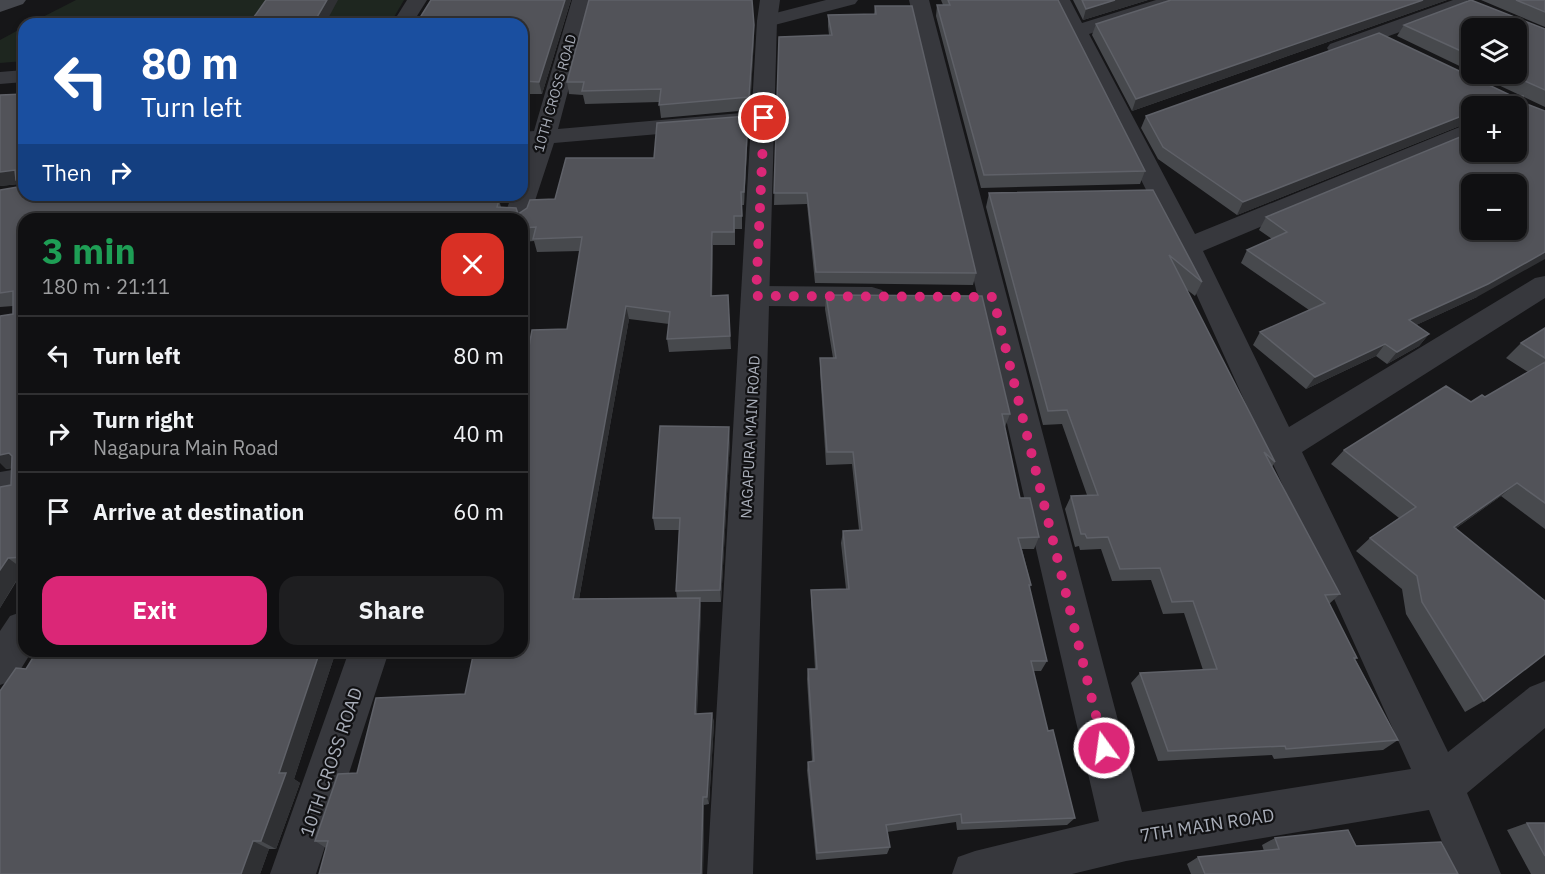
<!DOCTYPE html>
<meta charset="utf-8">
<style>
body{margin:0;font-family:"IBM Plex Sans",sans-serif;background:#1e1e20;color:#f1f3f6;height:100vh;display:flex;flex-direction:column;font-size:22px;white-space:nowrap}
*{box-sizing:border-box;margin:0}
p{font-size:20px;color:#9c9d9f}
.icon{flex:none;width:33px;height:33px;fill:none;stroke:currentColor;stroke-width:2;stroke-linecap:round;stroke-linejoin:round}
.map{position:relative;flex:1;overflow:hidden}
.side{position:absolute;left:18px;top:213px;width:510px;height:444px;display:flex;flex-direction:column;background:#101012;border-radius:18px;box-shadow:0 3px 9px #0003,0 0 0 2px #303032}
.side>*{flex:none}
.banner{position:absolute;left:18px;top:18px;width:510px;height:183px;border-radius:18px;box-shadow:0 3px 9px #0003,0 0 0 2px #303032;background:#1a4fa0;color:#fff;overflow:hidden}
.fabs{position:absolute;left:1461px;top:18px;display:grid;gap:12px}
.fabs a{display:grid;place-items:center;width:66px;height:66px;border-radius:12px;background:#101012;box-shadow:0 3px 9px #0003,0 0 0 2px #303032;font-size:30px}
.pin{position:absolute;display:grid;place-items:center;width:51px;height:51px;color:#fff;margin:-26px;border:3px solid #fff;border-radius:50%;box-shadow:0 2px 6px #0007}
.me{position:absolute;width:66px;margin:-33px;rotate:346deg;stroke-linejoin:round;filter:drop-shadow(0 0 4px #0008)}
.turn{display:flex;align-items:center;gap:21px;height:126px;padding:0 24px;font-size:27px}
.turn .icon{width:78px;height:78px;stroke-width:2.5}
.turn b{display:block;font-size:42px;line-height:51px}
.then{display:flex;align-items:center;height:57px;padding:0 24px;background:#0003;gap:12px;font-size:22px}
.round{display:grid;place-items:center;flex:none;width:63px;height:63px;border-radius:18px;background:#1e1e20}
.headline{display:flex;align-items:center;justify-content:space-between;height:102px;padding:0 24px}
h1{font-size:36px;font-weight:700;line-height:45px;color:#1e9e55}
.primary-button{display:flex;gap:12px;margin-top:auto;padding:12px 24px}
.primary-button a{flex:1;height:69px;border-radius:18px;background:#db2777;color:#fff;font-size:24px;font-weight:700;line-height:69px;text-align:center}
.primary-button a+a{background:#1e1e20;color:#f1f3f6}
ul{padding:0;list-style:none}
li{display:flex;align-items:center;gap:18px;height:78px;padding:0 24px;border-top:2px solid #303032}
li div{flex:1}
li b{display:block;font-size:22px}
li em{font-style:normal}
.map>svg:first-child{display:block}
</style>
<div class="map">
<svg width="1545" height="874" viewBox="0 0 1545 874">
<rect width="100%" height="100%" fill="#161618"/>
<path fill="#1e261f" d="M76,0H404L390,24H29Z
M24,27V61L0,63V40Z"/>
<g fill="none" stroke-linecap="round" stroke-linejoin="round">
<path fill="#37383d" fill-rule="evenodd" d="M407,0H427L412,24H392Z
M572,0H592L558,129L764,111L772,113L775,118L772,123L764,125L554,143L529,219L522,225V219H503L512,195H522V166L529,145L522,146V132L534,131Z
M826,0H858L855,4L767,27L760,25L757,21L760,17Z
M909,0H929L1142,812L1411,769L1175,247L1050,0H1070L1082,23L1156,0H1186L1183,4L1089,34L1195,234L1472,122V138L1203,251L1289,427L1535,278L1545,276V298L1302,452L1448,752L1530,687L1545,681V728L1467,793L1501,874H1455L1429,810L1126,861L1072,874H952L958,857L975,851L1099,821Z
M1453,0H1467L1470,4L1467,8L1344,52L1337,54L1330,52L1327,48L1330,44Z
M24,70V82L0,84V72Z
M756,286L872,287L882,290L886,297L882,304L872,307L756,306L746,303L742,296L746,289Z
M24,468V496L0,500V472Z
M24,611V651H32L14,680L0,685V631L10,616Z
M349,651H389L316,874H270Z"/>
<path fill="#37383d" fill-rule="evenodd" d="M760,0H780L777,21L753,874H707L757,21Z"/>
<path fill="#45474d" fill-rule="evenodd" d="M0,0H26L23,4L0,12Z"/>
</g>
<path fill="#47494d" d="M431,0H571L542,94H522V24Z
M941,0H1058L1145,171L1140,184L981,188L936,16L937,5H943Z
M1073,0H1148L1083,20Z
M1171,0H1447L1132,111L1092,35L1096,24Z
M1481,0H1545V27Z
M875,6L976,273L973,285L815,283L807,204L774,205L779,37L829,35L828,26V15L874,14Z
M1404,25L1545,29V107L1475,74H1516L1472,28V72L1397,36Z
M754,38L750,110L661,118L659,102L585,104L583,95L569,94L567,82Z
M24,94V195H495L494,200H499L501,207L518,214L654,158L748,129L744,205H742V229H735V245H713L712,296L728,295L731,349L669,352L667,339L669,324L629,319L579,599L677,598L676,591L679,530H655L653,518L730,440L721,602H700L701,609L697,714L712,713L714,723L709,804L704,805L703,874H319L326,848L315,841L357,773L465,694L567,329L580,251L537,252L534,241L522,242V219H24V569L0,608V487L11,485L12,468L6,469L13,306L0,307V190L21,187L19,184L0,186V95Z
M1524,103L1477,297L1416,325L1429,334L1419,346L1387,364L1376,356L1306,389L1253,345L1260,332L1309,310L1241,263L1247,250L1272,239L1259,230L1266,217L1472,152L1516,106H1472V121L1237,215L1158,159L1141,128L1146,116Z
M1153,190L1202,282L1195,296L1186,289L1275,462L1272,467L1340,594L1329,604L1357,658L1355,659L1398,740L1383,750L1274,759L1272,755L1158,761L1131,683L1140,673L1203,670L1184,613L1163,614L1151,580L1112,581L1101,549L1080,550L1079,546L1075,547L1065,509L1071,496L1087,495L1062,424L1043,425L986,207L989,193Z
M826,295L1010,414L1005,427L1020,498L1039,537L1034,549H1022L1031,585L1029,589L1047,661L1041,671H1033L1048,731L1075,818L1067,825L957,830L956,822L887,832L890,847L887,854L816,860L807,770L808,762L812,761L807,679L808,669H815L811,601V590L846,589L841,543L843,531L859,530L852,464L826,465L820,371V358H833L825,309Z
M1545,328V529L1501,496L1455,529L1484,701L1465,712L1406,614L1402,589L1356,551L1370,538L1399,518L1331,464L1344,450L1485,397L1528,372L1506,358L1521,343Z
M37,651H336L294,779L300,783L276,849H269L260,874L26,669Z
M1527,823H1545V874H1531L1507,830Z
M1275,838L1356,846L1458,874H1191L1187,864L1198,857L1264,851L1262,845Z"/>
<path fill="#2f3033" d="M327,0H338L325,24H313Z
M565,0H571L542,94L539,82Z
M1115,0H1148L1083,20L1086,9Z
M1423,0H1447L1132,111L1136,99Z
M754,25V38L750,110L749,97Z
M1472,112V121L1237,215L1243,202Z
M748,116V129L744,205V192Z
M15,170L16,180L19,184L0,186V172Z
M488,195H495L491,213L487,200Z
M712,232L713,245L712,309L711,296Z
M1545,252V259L1477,297L1399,333L1409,320Z
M626,306L629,319L577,610L573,599Z
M1429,334L1419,346L1387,364L1397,352Z
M1385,344L1376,356L1306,389L1315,377Z
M729,427L730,440L721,602L720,590Z
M9,453L24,466L6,469L0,463V455Z
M1517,483L1501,496L1438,541L1454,527Z
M8,558L23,569L0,608V570Z
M700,598L701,609L696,724L695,714Z
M320,651H336L294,779L300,783L276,849L261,841L279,773Z
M712,713L714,723L709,804L707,797Z
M703,797L704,805L703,874H701Z
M253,841L269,849L260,874H241Z"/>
<path fill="#525359" stroke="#5f6168" stroke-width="1.5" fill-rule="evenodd" d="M266,0H327L313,24H249Z
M431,0H565L539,82L522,81V24H416Z
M589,0H752L754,25L749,97L659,105L661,89L582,91L584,82H567Z
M948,0H1058L1145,171L984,175L937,5H950Z
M1082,0H1115L1086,9Z
M1171,0H1423L1136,99L1096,24Z
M1471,0L1545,29V90L1509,74H1516V28H1472V56L1404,25Z
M1516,0H1545V12Z
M875,6H912L976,273L816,272L807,193H774L779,37L832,35L828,15L876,14Z
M1379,33L1512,96H1523L1524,103L1545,111V252L1488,284L1409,320L1429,334L1411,344L1397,352L1385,344L1315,377L1260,332L1325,303L1247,250L1287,232L1266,217L1472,132V152H1516V106H1472V112L1243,202L1163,147L1146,116ZM1472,184H1516V230H1472Z
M24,94V180H16L15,170L0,172V95Z
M748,116L744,192H741L742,216H734V232H712L711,296L728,295L730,336L667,339L670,312L626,306L573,599L700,598L695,714L712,713L707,797H703L701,874H319L328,841H315L338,774L357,773L376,698L465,694L474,651H522V385L532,330L567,329L582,237L533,239L536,227L522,228V219H24V557L8,558L0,570V487L11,485L12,456L9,453L0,455V316L13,314V291L0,293V190L24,186V195H488L487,200H499L497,207L516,208L518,214L527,208L530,200L555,199L566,158H654L657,123Z
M1153,190L1202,282L1169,255L1275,462L1264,452L1340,594L1325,595L1357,658H1354L1398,740L1286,749L1285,746L1168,751L1140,673L1217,669L1193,601L1172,602L1160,568L1120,569L1108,537L1087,538L1085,534H1081L1071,496L1098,495L1067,410L1048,411L989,193Z
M826,295L982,296L1010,414H1002L1020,498H1030L1039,537L1018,538L1031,585H1029L1047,661H1031L1048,731L1053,730L1075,818L962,823L961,814L886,825L890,847L817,853L808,762L814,761L808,669H817L811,590L849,589L843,531L862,530L853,452H827L820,358H836Z
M1545,328V358L1521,343Z
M1545,362V503L1517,483L1454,527L1545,601V654L1484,701L1422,602L1417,576L1370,538L1416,507L1344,450L1446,386L1471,402L1482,395L1485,397Z
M660,426L729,427L720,590L676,591L680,518H653Z
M37,651H320L279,773H286L261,841H253L241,874H0V691L16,668L26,669Z
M1527,823H1545V856Z
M1348,830L1356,846L1441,842L1458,874H1205L1198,857L1279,849L1275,838Z"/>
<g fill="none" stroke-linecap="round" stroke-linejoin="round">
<path stroke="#db2777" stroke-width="10" stroke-dasharray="0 18" d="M764,118L756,296L993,297L1104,748"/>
</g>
<g text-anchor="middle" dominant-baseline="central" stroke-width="4.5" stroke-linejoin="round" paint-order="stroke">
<g font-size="14" fill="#a8adb8" stroke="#111113">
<text transform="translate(555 93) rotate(-74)">10TH CROSS ROAD</text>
</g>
<g font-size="15" fill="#a8adb8" stroke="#111113">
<text transform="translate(750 437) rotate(-87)">NAGAPURA MAIN ROAD</text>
</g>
<g font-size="18" fill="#a8adb8" stroke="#111113">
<text transform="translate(331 762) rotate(-71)">10TH CROSS ROAD</text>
<text transform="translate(1207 825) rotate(-9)">7TH MAIN ROAD</text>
</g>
</g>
</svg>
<div class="fabs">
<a><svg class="icon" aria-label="layers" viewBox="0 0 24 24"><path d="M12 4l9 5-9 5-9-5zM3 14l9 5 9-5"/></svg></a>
<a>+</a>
<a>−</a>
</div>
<div class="pin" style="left:764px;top:118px;background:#d93025"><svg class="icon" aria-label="arrive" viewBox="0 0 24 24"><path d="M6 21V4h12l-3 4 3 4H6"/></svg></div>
<svg class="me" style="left:1104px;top:748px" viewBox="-20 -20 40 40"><circle r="17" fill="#db2777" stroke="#fff" stroke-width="3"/><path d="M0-11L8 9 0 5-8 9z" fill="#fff"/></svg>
<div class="banner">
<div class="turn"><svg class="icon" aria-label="left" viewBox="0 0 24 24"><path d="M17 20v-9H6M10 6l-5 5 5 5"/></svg><div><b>80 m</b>Turn left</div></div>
<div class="then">Then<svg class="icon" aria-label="right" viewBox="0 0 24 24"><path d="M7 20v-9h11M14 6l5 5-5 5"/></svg></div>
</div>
<section class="side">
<div class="headline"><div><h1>3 min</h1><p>180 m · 21:11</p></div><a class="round" style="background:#d93025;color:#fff"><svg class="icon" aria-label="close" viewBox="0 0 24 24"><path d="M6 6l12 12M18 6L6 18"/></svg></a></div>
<ul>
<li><svg class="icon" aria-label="left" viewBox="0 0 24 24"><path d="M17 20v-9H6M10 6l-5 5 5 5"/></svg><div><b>Turn left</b></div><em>80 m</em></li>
<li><svg class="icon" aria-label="right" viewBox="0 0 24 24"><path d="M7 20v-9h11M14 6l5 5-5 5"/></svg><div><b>Turn right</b><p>Nagapura Main Road</p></div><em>40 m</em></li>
<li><svg class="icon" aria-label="arrive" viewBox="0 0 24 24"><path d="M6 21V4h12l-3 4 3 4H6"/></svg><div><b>Arrive at destination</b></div><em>60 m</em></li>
</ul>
<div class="primary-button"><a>Exit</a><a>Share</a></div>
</section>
</div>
